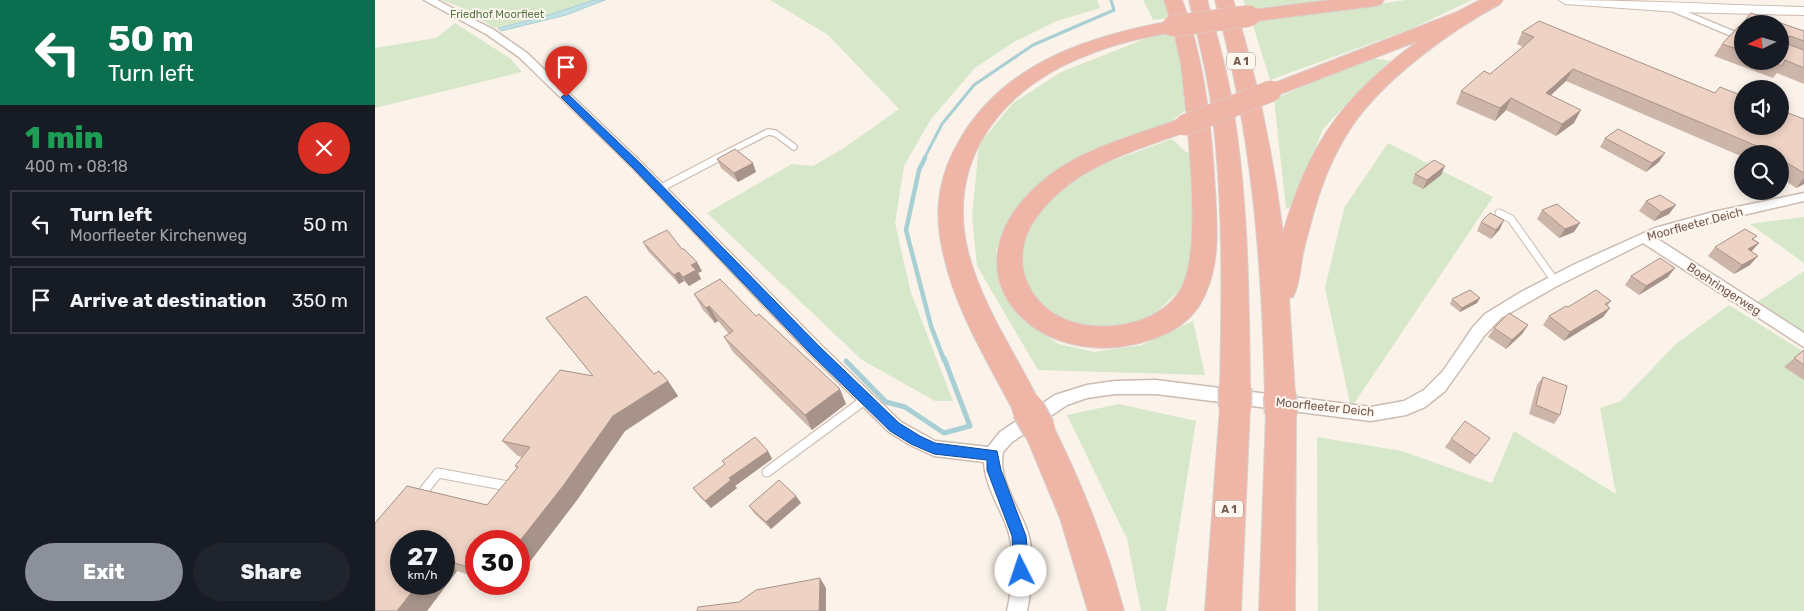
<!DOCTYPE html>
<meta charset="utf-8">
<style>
body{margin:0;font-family:Rubik,sans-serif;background:#20242c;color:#f1f3f6;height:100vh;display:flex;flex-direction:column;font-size:19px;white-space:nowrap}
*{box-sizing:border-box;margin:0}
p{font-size:16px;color:#9ea1a6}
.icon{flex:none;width:28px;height:28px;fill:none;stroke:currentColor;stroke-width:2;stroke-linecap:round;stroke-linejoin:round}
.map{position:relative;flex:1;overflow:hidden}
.details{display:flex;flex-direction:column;background:#171b24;width:375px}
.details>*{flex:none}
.banner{background:#0b6e4f;color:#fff;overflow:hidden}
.needle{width:32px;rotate:265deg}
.tools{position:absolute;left:1359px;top:15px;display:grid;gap:10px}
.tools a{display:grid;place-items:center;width:55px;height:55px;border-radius:50%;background:#171b24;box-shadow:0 2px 8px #0003;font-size:25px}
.speed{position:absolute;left:15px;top:530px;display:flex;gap:10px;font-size:25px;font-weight:700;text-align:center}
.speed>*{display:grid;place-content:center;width:65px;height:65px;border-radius:50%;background:#171b24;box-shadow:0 2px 8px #0003;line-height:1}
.speed small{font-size:12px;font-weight:400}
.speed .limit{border:8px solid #d22;background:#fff;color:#111}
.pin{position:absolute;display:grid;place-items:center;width:42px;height:42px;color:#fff;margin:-51px -21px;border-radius:50% 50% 50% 0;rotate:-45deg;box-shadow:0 0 5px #0007}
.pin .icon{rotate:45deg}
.me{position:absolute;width:55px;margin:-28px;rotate:356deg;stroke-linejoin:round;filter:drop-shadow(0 0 4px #0008)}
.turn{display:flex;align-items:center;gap:18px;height:105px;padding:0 25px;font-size:22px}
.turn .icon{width:65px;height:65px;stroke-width:2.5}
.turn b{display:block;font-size:35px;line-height:42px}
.round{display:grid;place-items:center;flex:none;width:52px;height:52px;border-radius:26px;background:#20242c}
.headline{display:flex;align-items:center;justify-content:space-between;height:85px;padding:0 25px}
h1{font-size:30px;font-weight:800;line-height:38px;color:#1e9e55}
.cta{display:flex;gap:10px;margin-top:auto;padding:10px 25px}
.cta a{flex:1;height:58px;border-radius:30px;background:#8c9099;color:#fff;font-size:20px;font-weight:800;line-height:58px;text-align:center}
.cta a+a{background:#20242c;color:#f1f3f6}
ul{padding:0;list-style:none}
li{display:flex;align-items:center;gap:15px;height:68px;margin:0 10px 8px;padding:0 15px;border:2px solid #363941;border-radius:0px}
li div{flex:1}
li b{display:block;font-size:19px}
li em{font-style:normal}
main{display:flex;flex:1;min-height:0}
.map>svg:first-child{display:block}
</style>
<main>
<section class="details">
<div class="banner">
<div class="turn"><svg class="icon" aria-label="left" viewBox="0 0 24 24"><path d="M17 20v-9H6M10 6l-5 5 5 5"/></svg><div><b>50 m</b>Turn left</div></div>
</div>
<div class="headline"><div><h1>1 min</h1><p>400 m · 08:18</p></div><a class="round" style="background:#d93025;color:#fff"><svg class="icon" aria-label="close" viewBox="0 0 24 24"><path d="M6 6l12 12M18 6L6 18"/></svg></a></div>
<ul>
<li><svg class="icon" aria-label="left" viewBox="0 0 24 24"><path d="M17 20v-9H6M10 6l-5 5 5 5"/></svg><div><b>Turn left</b><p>Moorfleeter Kirchenweg</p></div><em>50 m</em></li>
<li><svg class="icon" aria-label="arrive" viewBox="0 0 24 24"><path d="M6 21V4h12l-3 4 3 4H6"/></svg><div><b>Arrive at destination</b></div><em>350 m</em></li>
</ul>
<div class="cta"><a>Exit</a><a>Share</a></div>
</section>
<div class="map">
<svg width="1429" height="611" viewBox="0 0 1429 611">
<rect width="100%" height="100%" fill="#fbf3ea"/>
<path fill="#d7e7c9" d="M67,0H219L171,16L119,28L90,9Z
M395,0H722L725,8L682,21L639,42L600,68L556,119L529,166L520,223L536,293L578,401H560L487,360L332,213L417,164L438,166L469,148L524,109L453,35Z
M768,0H792L800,17L778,20Z
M868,0H957L872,9Z
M1031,0H1097L1038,28L895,80L877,22Z
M80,23L136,59L147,72L0,108V48L61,38Z
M801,31L814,107L792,125L712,152L669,182L634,221L621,250L626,290L648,321L684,344L719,352L767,345L818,321L830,375L663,370L602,266L597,217L604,144L638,103L686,72L772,38Z
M997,58L1015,61L976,99L948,129L919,204L911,209L899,99Z
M797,139L811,152L818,154L821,231L810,285L773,320L741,331L688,325L653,295L642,266L655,220L679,192L731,163Z
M1013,143L1118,197L976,408L950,288L969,208Z
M1429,217V263L1375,224Z
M1429,271V333L1382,302Z
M1354,305L1429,352V611H943L942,437L1027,451L1117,483L1139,431L1241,494L1225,408L1246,401L1301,344Z
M744,404L821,421L791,611H766L752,539L692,415Z"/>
<path fill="#c0e0e3" stroke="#a7cfd4" d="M219,0H230L191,15L126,31L123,28L171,16Z"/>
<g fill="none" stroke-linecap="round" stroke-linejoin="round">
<path stroke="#a7cfd4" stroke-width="3" d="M549,159L567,124L599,85L658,45L739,10L736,0"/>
<path stroke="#a7cfd4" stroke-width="4.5" d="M550,158L544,170L531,230L556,326L569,360"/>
<path stroke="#a7cfd4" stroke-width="5" d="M471,361L511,402L530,407L569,433L595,426L569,358"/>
<g stroke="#ccbbb0" stroke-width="8">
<path id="service-far2" d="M1296,8L1368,38
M340,159L393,132L400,133L419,147"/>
</g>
<g stroke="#ccbbb0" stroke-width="9">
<path id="service-far1" d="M284,189L343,158
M1124,213L1136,219L1180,281"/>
</g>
<g stroke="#ccbbb0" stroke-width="11">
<path id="service" d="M392,472L491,399
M43,498L63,473L133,486"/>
</g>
<g stroke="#ccbbb0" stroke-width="3">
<path id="minor" d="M49,0H62L119,30L152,53L266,162L446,345L526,422L560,441L613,447L625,432L680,395L712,385L740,381L781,380L996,407L1029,401L1049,390L1068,371L1098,327L1110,314L1146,292L1198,265L1280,228L1338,212L1429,193V201L1320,226L1281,238L1429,333V347L1268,243L1182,286L1126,318L1109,336L1070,391L1050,407L1031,415L996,421L781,394H740L712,398L692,405L637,442L628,452C622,480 645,508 653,533C660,557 657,587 652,611H632C638,585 641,553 632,527C624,506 610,485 609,462L559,456L535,445L514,432L434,353L258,168L144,57L111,34Z"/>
</g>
<g stroke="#ccbbb0" stroke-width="2">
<path id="tertiary" d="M1184,0C1265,0 1347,5 1429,7V15L1303,12L1190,4Z"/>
</g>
<g stroke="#d8d1ce" stroke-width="2">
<path id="motorway" d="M789,0H807C828,56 835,114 839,173C841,217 849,266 824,306C813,323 794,334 775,340C659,378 559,268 671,178C708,148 758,136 802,120L812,119L806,64L799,32C770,37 742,43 715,54C629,86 570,158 593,252C608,309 643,357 668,409L665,416L675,420C706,481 731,544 749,611H713L685,518L648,429L652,422L642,418C615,365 580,311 568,252C558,210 564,173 587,136C632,62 715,36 796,21ZM813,131C816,170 825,261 804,292C782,326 722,335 687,318C657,304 639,270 651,237C657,219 672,203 687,190C722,160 771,147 813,131Z
M814,0H832C841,32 850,63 856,96C873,192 874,290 875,388L869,397L875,407L866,611H830L845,407L851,397L845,388C847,291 849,193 835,96C830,64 822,32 814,0Z
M840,0H858C882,77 898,154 908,233C934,143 968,96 1043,41L903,95L896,97L889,95L885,91L889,87L1082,12L1105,0H1128L1125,4C1075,31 1010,78 977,126C963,147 952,171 944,195C938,214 933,233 928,253C925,268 925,284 918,297L914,298L920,395L916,403L921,413L920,611H884L891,413L895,404L890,395C887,258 877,132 840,0Z
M956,0H1009L1006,4L1000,6L874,22L867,20L865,16L867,12L874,10Z"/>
</g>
<use href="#service-far2" stroke="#fff" stroke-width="5.5"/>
<use href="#service-far1" stroke="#fff" stroke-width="7"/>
<use href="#service" stroke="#fff" stroke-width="9"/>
<use href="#minor" fill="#fff" fill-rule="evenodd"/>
<use href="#tertiary" fill="#fff" fill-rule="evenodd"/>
<use href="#motorway" fill="#efb6a7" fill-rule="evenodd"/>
<g stroke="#d8d1ce" stroke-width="22" stroke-linecap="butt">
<path id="motorway-bridge-far1" d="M798,26L874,16
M810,125L896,91"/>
</g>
<g stroke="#d8d1ce" stroke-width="35" stroke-linecap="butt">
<path id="motorway-bridge" d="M860,388V407
M905,395L906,413
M653,409L664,429"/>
</g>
<use href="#motorway-bridge-far1" stroke="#efb6a7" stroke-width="21"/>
<use href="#motorway-bridge" stroke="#efb6a7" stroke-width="32"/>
</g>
<path fill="#cdb5a9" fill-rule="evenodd" d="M1376,13L1429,31V84L1402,73L1398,78L1339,56L1347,44L1364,26L1366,27L1371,19ZM1368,24H1405V61H1368Z
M1147,32L1340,93L1429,119V184L1421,188L1405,177V154H1368V157L1191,81L1175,96L1199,123L1181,136L1131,110L1120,121L1081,104L1086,91L1115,74L1148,47L1142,44Z
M1230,138L1284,162L1271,172L1225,147Z
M342,159L381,172L363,182L346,168Z
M1040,174L1066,175L1048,189L1037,183Z
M1368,176V181L1364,180Z
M1271,201L1294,214L1279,221L1264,211Z
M1167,210L1199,232L1184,238L1162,219Z
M1106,222L1125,229L1116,239L1102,231Z
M1382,236L1378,239L1384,243L1376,251L1375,265L1359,274L1333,256L1340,247Z
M268,242L307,249L327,271L323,273L326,279L314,286L309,281L304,284L273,251Z
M1256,276L1293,277L1264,295L1250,285Z
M319,294L381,316L471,404L437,430L358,352L349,337L354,334L343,321L340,323L328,310Z
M211,296L279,374L284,371L293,381L303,396L250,431L202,500L144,576V541H101V577L82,571L52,611H0V523L32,486L112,505L142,468L140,466L147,457L143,456L127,441L185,370L218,376L171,318ZM26,541H69V584H26Z
M1105,298L1102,303L1085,312L1075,304L1077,299Z
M1236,301L1232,306L1235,308L1228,317L1189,341L1168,325L1174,316L1193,307Z
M1153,325L1147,334L1131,349L1113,337L1119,328Z
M1429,350V380L1409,367Z
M1168,377L1185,415L1179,424L1154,414L1162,385Z
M1115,438L1095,464L1070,447L1076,439Z
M393,451L397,459L360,486L362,488L336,508L324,496L318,488Z
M421,496L426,503L396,529L379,513L374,506Z
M126,584H138L136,587Z"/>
<path fill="#a79389" d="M1415,36L1407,48L1410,38Z
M1198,69L1191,81L1164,106L1171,93Z
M1136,98L1131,110L1120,121L1125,108Z
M1206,110L1199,123L1181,136L1187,124Z
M1290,153L1284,162L1271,172L1277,163Z
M378,163L381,172L363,182L359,173Z
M1070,166L1066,175L1048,189L1052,180Z
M1429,178V184L1421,188Z
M1301,205L1294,214L1279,221L1286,212Z
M1129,220L1125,229L1116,239L1121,230Z
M1205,223L1199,232L1184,238L1190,229Z
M1384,243L1376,252L1373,249Z
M1383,256L1375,265L1359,274L1367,265Z
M322,262L327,271L323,273L326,279L314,286L308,277L316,265Z
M1300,268L1293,277L1264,295L1271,286Z
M304,272L309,281L304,284L299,275Z
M1105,298L1102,303L1085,312L1087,308Z
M334,306L343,321L340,323L331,308Z
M1235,308L1228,317L1189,341L1195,332Z
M1153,325L1147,334L1131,349L1137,340Z
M293,381L303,396L250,431L202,500L144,576V542L238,416Z
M465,389L471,404L437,430L430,415Z
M393,451L397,459L360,486L362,488L336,508L330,501L354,478Z
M421,496L426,503L396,529L391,522Z
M69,562L82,571L52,611H22L43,584H69Z
M445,578L451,588V611H444Z
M132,584H138L136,587Z"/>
<path fill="#eed2c4" stroke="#a79389" d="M1376,13L1429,31V41L1415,36L1410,38L1412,44L1429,50V68L1410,60L1407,66L1395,61H1405V24H1380V23L1371,19Z
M1164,21L1340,93L1345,87L1368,96V126H1405V110L1429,119V173L1409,161L1405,166V154H1385L1389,149L1198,69L1171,93L1206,110L1187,124L1136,98L1125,108L1086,91L1109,71L1115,74L1149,46L1159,37L1147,32Z
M1364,26L1368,28V51L1347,44Z
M1243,129L1290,153L1277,163L1230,138Z
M360,149L378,163L359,173L342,159Z
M1059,160L1070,166L1052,180L1040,174Z
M1285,195L1301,205L1286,212L1271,201Z
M1182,204L1205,223L1190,229L1167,210Z
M1115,213L1129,220L1121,230L1106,222Z
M1370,229L1382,236L1377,239L1384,243L1373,249L1383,256L1367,265L1340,247Z
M292,230L307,249H309L322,262L316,265L321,270L308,277L304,272L299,275L268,242Z
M1285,258L1300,268L1271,286L1256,276Z
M345,279L381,316L384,314L465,389L430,415L349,337L358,331L334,306L331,308L319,294Z
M1095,290L1105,298L1087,308L1077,299Z
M1221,290L1236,301L1230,304L1235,308L1195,332L1174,316L1191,306L1193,307Z
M211,296L279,374L284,371L293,381L238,416L188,486L144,542V541H101V569L69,560V541H26V584H43L22,611H0V523L32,486L112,505L143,467L140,466L155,447L127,441L185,370L218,376L171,318Z
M1134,313L1153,325L1137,340L1119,328Z
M1429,350V365L1419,358Z
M1168,377L1192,386L1185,415L1161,405Z
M1090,421L1115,438L1101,456L1076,439Z
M380,437L393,451L354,478L356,480L330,501L318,488L350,464L347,461Z
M404,480L421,496L391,522L374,506Z
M445,578L444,611H322L323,607L364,602L381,590Z"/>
<path fill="#1a73e8" stroke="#114b97" d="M191,94L194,95L265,163L444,346L524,423L545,436L560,443L622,451L626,470L651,536L654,571L651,576L646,578L641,576L639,571L637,536L612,470V460L559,454L536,444L515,431L435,353L258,168L188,99L186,97Z"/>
<g text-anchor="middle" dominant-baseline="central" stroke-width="4" stroke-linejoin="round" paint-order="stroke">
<g font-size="11" fill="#597848" stroke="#fef7f0">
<text x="122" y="14">Friedhof Moorfleet</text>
</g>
<g fill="#fef7f0" stroke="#9d897f" stroke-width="1">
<rect x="852" y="52.5" width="28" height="17" rx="4"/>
<rect x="840" y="500.5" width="28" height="17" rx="4"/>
</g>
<g font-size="11" font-weight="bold" fill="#735a4f">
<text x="866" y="61">A 1</text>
<text x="854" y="509">A 1</text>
</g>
<g font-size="12" fill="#735a4f" stroke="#fef7f0">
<text transform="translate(1320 224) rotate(-15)">Moorfleeter Deich</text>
<text transform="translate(1349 289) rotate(33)">Boehringerweg</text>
<text transform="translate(950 407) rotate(6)">Moorfleeter Deich</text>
</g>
</g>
</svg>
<div class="tools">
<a><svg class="needle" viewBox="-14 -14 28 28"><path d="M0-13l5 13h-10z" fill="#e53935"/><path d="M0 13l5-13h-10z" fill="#9ea1a6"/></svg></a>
<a><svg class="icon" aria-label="sound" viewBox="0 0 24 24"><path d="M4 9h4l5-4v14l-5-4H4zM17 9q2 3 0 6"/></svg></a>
<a><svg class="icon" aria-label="search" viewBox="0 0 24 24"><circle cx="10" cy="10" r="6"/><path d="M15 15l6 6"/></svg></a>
</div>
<div class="speed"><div>27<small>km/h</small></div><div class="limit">30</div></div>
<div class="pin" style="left:191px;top:97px;background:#d93025"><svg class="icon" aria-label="arrive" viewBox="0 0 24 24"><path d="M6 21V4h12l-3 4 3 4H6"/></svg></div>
<svg class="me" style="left:646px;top:571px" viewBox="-20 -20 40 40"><circle r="19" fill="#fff"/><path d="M0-13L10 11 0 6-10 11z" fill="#1a73e8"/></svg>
</div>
</main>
